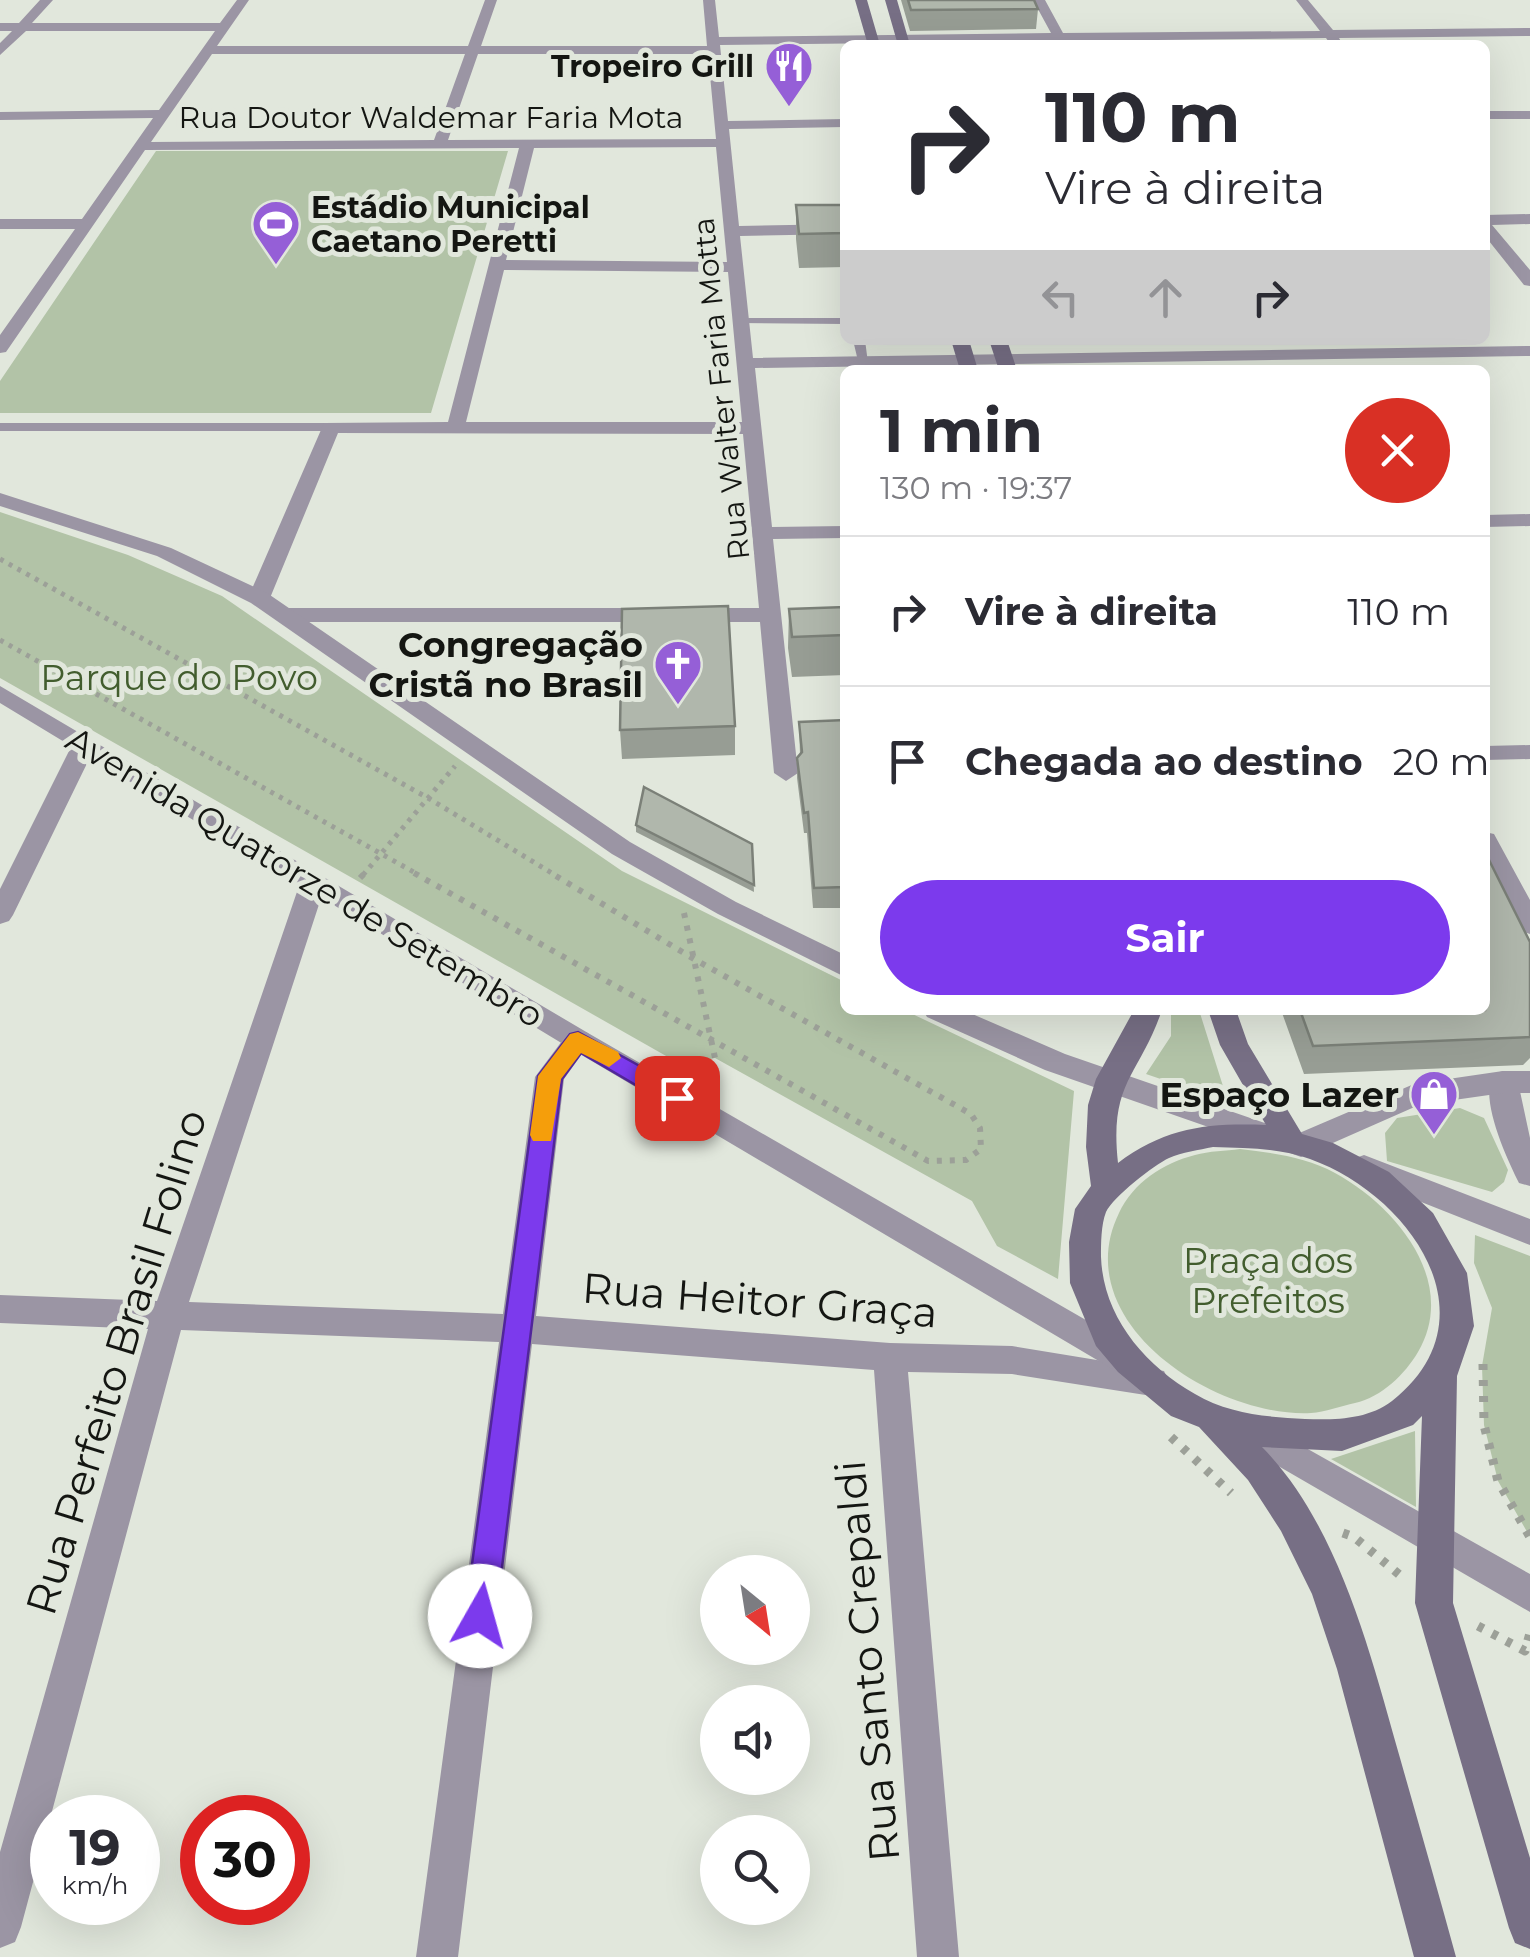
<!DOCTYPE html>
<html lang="pt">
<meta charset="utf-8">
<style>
body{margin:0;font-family:Montserrat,sans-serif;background:#f7f7f7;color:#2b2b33;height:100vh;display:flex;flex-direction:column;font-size:38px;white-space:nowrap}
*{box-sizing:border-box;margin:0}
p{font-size:32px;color:#7c7c81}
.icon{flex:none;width:55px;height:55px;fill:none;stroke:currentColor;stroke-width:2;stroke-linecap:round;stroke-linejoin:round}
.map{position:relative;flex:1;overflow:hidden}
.drawer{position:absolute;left:840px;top:365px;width:650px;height:650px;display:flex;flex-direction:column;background:#fff;border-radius:15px;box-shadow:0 10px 40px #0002}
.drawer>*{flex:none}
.hud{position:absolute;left:840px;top:40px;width:650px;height:305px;border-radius:15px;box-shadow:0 10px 40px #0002;background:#fff;color:#2b2b33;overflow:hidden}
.needle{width:65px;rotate:150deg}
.fabs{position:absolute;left:700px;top:1555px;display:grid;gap:20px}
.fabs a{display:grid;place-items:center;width:110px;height:110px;border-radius:50%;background:#fff;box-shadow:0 10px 40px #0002;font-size:50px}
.speed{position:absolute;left:30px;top:1795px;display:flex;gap:20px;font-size:50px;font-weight:700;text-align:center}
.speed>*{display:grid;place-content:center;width:130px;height:130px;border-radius:50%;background:#fff;box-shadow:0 10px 40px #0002;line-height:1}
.speed small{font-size:25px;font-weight:400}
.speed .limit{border:15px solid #d22;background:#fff;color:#111}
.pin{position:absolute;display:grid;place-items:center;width:85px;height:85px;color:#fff;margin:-42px;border-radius:20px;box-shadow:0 5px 15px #0006}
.me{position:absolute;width:110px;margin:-55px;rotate:7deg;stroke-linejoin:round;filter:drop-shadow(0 0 8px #0008)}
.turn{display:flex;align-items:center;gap:35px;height:210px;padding:0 40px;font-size:45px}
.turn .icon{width:130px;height:130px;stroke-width:2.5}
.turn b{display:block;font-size:70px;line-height:85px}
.lanes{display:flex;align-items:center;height:95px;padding:0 40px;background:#0003;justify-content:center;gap:50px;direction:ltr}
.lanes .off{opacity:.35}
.round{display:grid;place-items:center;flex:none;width:105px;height:105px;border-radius:52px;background:#f7f7f7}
.summary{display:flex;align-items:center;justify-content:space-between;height:170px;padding:0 40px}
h1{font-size:60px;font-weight:700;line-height:75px}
.action{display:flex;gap:20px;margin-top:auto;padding:20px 40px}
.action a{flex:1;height:115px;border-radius:60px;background:#7c3aed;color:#fff;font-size:40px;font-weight:700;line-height:115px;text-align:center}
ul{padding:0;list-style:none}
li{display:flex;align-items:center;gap:30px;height:150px;padding:0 40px;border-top:2px solid #e1e1e2}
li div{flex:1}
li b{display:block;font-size:38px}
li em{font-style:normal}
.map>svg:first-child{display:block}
</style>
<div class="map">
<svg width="1530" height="1957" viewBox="0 0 1530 1957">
<rect width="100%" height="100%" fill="#e1e7dc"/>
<path fill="#b2c3a7" d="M156,151H508L431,413H0V381Z
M0,512L128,555L222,596L622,871L845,982V1010H904L1074,1091L1058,1279L997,1246L972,1201L715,1058L682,1065L0,678Z
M1171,1010H1199L1228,1102L1146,1074L1171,1036Z
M1460,1108L1484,1118L1508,1170L1504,1182L1492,1192L1387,1161L1385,1133L1397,1118Z
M1240,1149C1273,1153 1306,1157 1335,1173C1396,1206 1459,1282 1418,1352C1405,1374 1382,1397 1355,1403C1341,1406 1325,1412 1311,1413C1215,1418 1066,1322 1119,1213C1133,1183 1163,1163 1195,1155C1209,1151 1226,1151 1240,1149Z
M1475,1235L1530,1256V1537L1498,1481L1484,1425L1482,1366L1492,1308L1474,1263Z
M1415,1431L1416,1507L1331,1459Z"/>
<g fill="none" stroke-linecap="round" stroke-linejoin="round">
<path stroke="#9ca098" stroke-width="5" stroke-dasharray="4 6" stroke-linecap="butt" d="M0,559L428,798L555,875
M0,640L419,875
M363,875L455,766"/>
<path stroke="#9ca098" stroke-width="6" stroke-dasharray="5 8" stroke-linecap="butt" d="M414,873L928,1161L966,1160L981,1149L980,1128L971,1114L694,959L551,873
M360,878L365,873
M684,913L715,1058"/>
<path stroke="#9ca098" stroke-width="9" stroke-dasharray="6 10" stroke-linecap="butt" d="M1483,1364L1484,1425L1498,1481L1530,1537
M1171,1437L1231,1493
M1343,1533L1354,1537L1401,1576
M1478,1626L1525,1651L1530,1633"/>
<path fill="#9b95a4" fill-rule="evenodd" d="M742,318H845V324L738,323V319Z
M853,340H865L868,363L858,361Z
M0,423H331L337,427L331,431H0Z"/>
<path fill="#9b95a4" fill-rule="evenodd" d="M40,0H53L32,23H220L237,0H249L217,46H468L485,0H497L481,46H707L703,0H715L719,37L1051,33L1033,0H1045L1063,33L1320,31L1296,0H1308L1333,30L1530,28V36L1339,38L1343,45H1331L1326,38L1067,41L1069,45H1057L1055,41L720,45L728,121L845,119V127L729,129L739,226L845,224V234L740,236L753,358L1530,346V356L755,368L772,527L845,526V538L773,539L798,773L786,781L774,773L760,622H286L275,615L286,608H759L743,434L338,433L270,598L259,604L248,598L324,423L448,422L519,148L145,150L6,352L0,353V335L75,229H0V219H82L153,118L0,120V112L159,110L215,31H26L0,55V43L12,31H0V23H19ZM212,54H465L434,140L151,142ZM478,54H708L716,139L448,140ZM716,147L727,262L506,260L534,148ZM504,270L728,272L742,422H466Z
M1485,111H1530V119H1485Z
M1530,214V224L1492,225L1530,270V286L1524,285L1485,236V215Z
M1530,514V526L1485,527V515Z
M84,738L96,745L13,915L9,921L0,924V889L72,745Z
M1530,745V759L1485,760V746Z
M1485,832L1494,834L1530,900V934L1521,931L1485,864Z
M313,874L326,883L189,1302L503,1314L535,1077L568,1033L578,1030L588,1033L592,1040L564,1079L536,1316L890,1343L1012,1346L1164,1371L1169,1381L1164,1391L1152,1396L1012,1374L908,1372L959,1957H917L874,1370L532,1344L458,1957H416L499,1342L181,1330L21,1927L15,1942L0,1948V1852L148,1329L0,1323V1295L157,1301L300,883Z
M1503,1071L1513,1074L1518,1082L1530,1138V1186L1519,1183C1507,1159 1479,1099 1493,1074Z"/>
<path fill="#9b95a4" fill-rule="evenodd" d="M0,493L171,548L267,593L630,842L736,902L845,955V977L718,914L612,854L251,603L157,556L0,506Z
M0,686L588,1033L1138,1350L1143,1360L1138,1370L1126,1374L1114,1370L568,1047L0,703Z
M923,1010H963L1065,1054L1282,1129L1286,1137L1282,1145L1271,1149L1260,1145L1045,1070L927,1017Z
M1503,1071H1530V1093H1503L1419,1105L1301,1157L1290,1153L1286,1145L1290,1137L1414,1084Z
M1364,1155L1530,1219V1245L1353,1175L1349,1167L1353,1159Z
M1249,1416L1530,1574V1612L1237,1442L1232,1431L1237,1420Z"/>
<path fill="#776f85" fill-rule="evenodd" d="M855,0H867L880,45H868Z
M885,0H897L910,45H898Z
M951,340H969L978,370H960Z
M989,340H1007L1017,370H999Z
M1134,1010H1162C1139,1077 1109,1081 1118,1163C1166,1127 1208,1123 1266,1125L1220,1045L1208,1010H1236L1248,1044L1302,1134L1333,1143L1389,1172L1433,1213L1467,1273L1474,1326L1457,1376L1453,1603L1530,1858V1949L1515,1943L1509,1928L1415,1603L1422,1416L1413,1425L1342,1451L1262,1447C1339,1525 1371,1656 1400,1758C1419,1825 1438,1891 1456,1957H1414L1337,1669L1312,1594L1281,1531L1248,1480L1199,1427L1171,1416L1118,1372L1096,1346L1070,1283L1069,1242L1075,1209L1091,1186L1086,1147L1088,1105L1096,1079ZM1213,1147C1247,1148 1278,1148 1310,1159C1410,1195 1497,1318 1392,1401C1367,1420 1334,1420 1305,1419C1267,1417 1229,1414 1195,1394C1144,1365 1103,1316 1101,1257C1101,1243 1101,1225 1106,1212C1113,1197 1154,1165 1169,1158C1182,1152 1199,1150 1213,1147Z"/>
</g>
<path fill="#979d94" d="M901,0H1034L1038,9L1036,29L910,31Z
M796,205H845V267L799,268L796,239Z
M845,607V675L792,677L788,648L789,609Z
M845,720V908H813L807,833H804L797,778V758L800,755L799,722Z
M735,726V755L622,759L620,730Z
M636,825L752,844L754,892L636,832Z
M1530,942V1058L1523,1065L1304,1074L1281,1010H1485Z
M1009,1010H1076L1009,1013Z"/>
<path fill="#b0b7ac" stroke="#7b8078" stroke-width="2.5" d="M908,0H1034L1038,9L911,10Z
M796,205H845V233L799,234Z
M728,606L735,726L620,730L622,609Z
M845,607V635L792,637L789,609Z
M845,720V887L814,888L808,812L804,813L797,758L802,752L799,722Z
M644,787L752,844L754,885L636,825Z
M1485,852L1530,942V1037L1313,1046L1300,1010H1485Z"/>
<path fill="#7c3aed" stroke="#51269a" stroke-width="2.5" d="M578,1032L685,1091L689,1098L685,1104H668L581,1053L562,1079L496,1616L491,1626L480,1630L469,1626L465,1616L538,1076L570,1034Z"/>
<path fill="#f59e0b" d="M578,1032L618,1052L621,1058L609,1067L581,1053L561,1079L551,1141H533L530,1135L538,1076L570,1034Z"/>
<defs>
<g id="restaurant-pin" transform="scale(2.5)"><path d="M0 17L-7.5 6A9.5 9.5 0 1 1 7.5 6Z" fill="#955fd7" stroke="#e1e7dc"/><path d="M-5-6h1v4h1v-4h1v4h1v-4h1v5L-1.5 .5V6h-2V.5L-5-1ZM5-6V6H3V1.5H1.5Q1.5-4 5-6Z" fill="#fff"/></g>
<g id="stadium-pin" transform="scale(2.5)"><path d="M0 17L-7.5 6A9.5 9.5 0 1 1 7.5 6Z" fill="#955fd7" stroke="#e1e7dc"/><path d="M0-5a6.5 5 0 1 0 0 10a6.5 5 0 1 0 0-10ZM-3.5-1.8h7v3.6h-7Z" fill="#fff"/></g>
<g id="church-pin" transform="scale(2.5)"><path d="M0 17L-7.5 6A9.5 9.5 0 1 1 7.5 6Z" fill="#955fd7" stroke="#e1e7dc"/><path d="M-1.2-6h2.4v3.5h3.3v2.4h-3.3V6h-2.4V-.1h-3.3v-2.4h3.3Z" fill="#fff"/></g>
<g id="shop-pin" transform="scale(2.5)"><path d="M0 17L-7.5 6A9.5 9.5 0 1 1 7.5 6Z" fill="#955fd7" stroke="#e1e7dc"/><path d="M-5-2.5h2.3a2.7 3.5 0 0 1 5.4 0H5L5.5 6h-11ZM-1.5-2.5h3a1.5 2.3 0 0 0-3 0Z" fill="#fff"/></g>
</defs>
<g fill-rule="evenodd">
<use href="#restaurant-pin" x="789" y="66"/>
<use href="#stadium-pin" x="276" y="224"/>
<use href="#church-pin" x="678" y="664"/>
<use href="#shop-pin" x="1434" y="1094"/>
</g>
<g text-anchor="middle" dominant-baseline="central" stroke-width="10" stroke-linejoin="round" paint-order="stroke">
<g font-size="30" font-weight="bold" fill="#141612" stroke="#e1e7dc" text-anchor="end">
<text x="754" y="66">Tropeiro Grill</text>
<text x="311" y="207" text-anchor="start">Estádio Municipal<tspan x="311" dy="34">Caetano Peretti</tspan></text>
</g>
<g font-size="30" fill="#141612" stroke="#e1e7dc">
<text x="431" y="117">Rua Doutor Waldemar Faria Mota</text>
<text transform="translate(721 389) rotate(-96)">Rua Walter Faria Motta</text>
</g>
<g font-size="35" font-weight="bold" fill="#141612" stroke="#e1e7dc" text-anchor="end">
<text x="643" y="644">Congregação<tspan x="643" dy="40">Cristã no Brasil</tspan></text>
<text x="1399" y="1094">Espaço Lazer</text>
</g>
<g font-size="35" fill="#425d2e" stroke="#e1e7dc">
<text x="179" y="677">Parque do Povo</text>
<text x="1268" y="1260">Praça dos<tspan x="1268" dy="40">Prefeitos</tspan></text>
</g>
<g font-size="35" fill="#141612" stroke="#e1e7dc">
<text transform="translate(305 877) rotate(31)">Avenida Quatorze de Setembro</text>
</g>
<g font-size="42" fill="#141612" stroke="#e1e7dc">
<text transform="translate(760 1300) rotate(4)">Rua Heitor Graça</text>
<text transform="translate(116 1362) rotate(-73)">Rua Perfeito Brasil Folino</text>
<text transform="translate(867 1661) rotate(-95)">Rua Santo Crepaldi</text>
</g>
</g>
</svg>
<div class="fabs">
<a><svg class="needle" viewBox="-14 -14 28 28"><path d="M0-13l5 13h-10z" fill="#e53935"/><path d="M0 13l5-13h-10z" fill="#7c7c81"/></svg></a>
<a><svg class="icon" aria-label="sound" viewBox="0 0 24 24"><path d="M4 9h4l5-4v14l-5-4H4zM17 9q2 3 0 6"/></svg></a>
<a><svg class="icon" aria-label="search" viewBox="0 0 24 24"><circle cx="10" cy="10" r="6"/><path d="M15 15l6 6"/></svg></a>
</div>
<div class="speed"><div>19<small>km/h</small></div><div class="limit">30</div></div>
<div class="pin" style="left:677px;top:1098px;background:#d93025"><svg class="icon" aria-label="arrive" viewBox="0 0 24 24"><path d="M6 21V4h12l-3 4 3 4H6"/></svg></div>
<svg class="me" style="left:480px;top:1616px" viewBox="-20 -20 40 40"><circle r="19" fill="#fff"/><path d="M0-13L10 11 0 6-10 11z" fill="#7c3aed"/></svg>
<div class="hud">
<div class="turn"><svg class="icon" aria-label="right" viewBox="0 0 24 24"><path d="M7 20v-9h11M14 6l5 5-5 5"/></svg><div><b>110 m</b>Vire à direita</div></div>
<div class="lanes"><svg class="icon off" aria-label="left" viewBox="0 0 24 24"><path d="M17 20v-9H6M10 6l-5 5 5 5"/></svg><svg class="icon off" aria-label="ahead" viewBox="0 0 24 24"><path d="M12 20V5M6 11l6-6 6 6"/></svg><svg class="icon" aria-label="right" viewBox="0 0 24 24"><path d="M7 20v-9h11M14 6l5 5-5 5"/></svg></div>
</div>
<section class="drawer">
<div class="summary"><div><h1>1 min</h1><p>130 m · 19:37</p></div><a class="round" style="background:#d93025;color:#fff"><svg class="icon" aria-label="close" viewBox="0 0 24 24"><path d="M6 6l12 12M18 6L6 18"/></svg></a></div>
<ul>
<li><svg class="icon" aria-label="right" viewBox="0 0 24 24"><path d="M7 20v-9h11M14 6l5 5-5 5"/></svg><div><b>Vire à direita</b></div><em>110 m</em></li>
<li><svg class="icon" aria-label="arrive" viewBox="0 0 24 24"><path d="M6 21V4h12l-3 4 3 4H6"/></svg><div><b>Chegada ao destino</b></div><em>20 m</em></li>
</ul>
<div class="action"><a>Sair</a></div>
</section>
</div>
